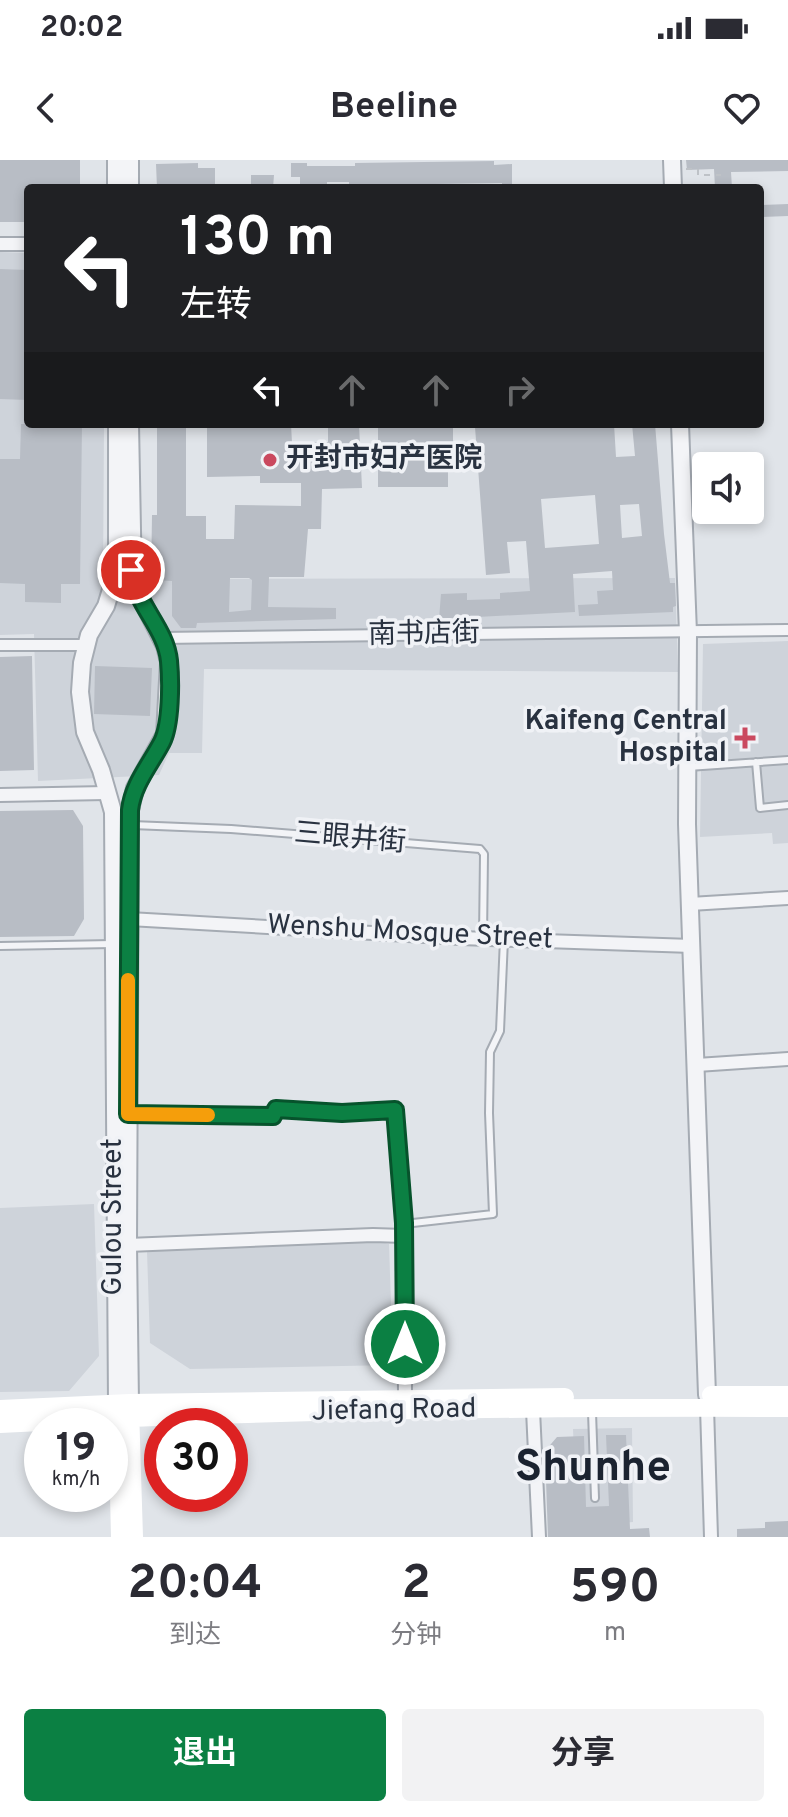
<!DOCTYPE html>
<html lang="zh">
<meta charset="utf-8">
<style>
body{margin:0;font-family:Overpass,"Noto Sans SC",sans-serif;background:#f2f2f3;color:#2b2b33;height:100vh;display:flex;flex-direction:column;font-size:30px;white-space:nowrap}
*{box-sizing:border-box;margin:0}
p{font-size:26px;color:#7c7c81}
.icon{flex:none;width:44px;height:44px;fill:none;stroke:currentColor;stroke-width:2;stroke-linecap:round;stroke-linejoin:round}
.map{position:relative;height:1377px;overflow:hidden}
.sheet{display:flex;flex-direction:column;background:#fff;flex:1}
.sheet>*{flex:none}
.top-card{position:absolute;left:24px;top:24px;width:740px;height:244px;border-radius:8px;box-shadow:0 4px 12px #0003;background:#202124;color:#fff;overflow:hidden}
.buttons{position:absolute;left:692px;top:292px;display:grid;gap:16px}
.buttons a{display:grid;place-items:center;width:72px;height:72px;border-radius:8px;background:#fff;box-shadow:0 4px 12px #0003;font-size:40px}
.speed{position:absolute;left:24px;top:1248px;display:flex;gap:16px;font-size:40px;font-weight:700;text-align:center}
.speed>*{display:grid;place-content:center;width:104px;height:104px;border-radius:50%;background:#fff;box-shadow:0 4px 12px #0003;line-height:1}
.speed small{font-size:20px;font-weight:400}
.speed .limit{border:12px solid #d22;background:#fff;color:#111}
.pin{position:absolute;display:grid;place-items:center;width:68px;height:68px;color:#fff;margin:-34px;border:4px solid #fff;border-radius:50%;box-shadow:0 2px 8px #0007}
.me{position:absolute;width:88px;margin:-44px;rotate:0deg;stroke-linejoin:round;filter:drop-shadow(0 0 6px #0008)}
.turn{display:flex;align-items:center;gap:28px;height:168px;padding:0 24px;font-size:36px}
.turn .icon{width:104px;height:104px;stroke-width:2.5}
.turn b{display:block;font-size:56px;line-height:68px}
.lanes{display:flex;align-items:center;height:76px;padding:0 24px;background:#0003;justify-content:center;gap:40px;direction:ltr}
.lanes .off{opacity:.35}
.eta{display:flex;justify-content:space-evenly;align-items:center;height:136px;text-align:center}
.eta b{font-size:48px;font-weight:700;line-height:56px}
.button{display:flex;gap:16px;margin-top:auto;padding:16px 24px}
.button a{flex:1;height:92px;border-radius:8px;background:#0b8043;color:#fff;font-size:32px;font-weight:700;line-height:92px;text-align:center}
.button a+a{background:#f2f2f3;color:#2b2b33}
.status{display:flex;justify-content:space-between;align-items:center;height:56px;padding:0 40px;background:#fff;direction:ltr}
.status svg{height:22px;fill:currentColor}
header{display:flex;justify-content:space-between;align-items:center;height:104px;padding:0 24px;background:#fff;font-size:36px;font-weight:700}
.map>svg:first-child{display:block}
</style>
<div class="status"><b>20:02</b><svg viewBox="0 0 49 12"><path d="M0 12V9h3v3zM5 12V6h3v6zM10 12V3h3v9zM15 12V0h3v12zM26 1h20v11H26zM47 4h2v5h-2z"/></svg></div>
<header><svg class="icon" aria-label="back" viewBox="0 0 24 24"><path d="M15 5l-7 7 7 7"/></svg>Beeline<svg class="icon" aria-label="heart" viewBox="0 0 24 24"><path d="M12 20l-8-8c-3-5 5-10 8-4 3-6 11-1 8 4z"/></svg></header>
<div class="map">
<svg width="788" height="1377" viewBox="0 0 788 1377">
<rect width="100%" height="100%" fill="#e0e4e9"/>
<path fill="#ced3da" d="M0,92L28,93V264H104L103,419L675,418L678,512L204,509L202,593H169L159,615L38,621L34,474L0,475Z
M788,481V683L773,684L772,673L700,677L703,484Z
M94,1044L99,1196L69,1231L0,1232V1048Z
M368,1079L389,1084L393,1205L190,1209L150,1183L147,1091Z
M632,1268L633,1362L609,1364L577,1360L573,1269Z"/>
<path fill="#b8bdc5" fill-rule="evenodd" d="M0,0H80V28H28V62H0Z
M686,0H788V11L731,12L732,28H715L714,9L687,10Z
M494,1V5L512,4V28H502V23L367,25V28H349V22H327V28H300V17H291V3H307V6H355V3Z
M198,3V8H215V28H157L156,4Z
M251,15H274L273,28H251Z
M788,44V56L760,57V45Z
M0,109L28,110V240L0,239Z
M21,264H82L80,424H61V443L25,442V424L0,423V299H20Z
M157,264H186V356H206V379H234L235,345L301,346V323H260V316L207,317V264H291L292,283L328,282V264H359L362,328L322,329L321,369H308L304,417H269L268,447L336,448V459L197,463L196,468H181L172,456V421L151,420L152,355H157ZM230,418H249L252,420L251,450L229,452Z
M378,264H453V294H448V327H378Z
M529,264H614L616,297L635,296L632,264H655L664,374L670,423H675L676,446L673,447V452L579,456L578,445L598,444L597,431L613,430L612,411L573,414L575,452L439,459L441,434L467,433V440L500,439V433L530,431L526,381L507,382L510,413L486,415L475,267ZM595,335L599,384L545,388L541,339ZM639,344L642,376L622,378L620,345Z
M32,496L34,610L0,611V497Z
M95,506L152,508L150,556L94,554Z
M73,650L83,666L84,759L74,776L0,777V651Z
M606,1275H626L630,1369L649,1368L650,1377H548L545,1291L557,1277L584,1276L586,1347L609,1346Z
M788,1361V1377H737V1369L765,1368V1362Z"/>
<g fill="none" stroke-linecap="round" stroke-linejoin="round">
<g stroke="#a5abb3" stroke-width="10">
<path id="service" d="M756,602L760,648L788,645
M688,607L788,600
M132,665L231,669L480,689L484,694L483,778
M0,786L113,784
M129,954L273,956L276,949L342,953L395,950L404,1063
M404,1064L493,1054L489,953L490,892L500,871L504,779
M592,1252L595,1338"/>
</g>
<g stroke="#a5abb3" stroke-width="14">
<path id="pedestrian" d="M161,478L788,470
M0,485H86"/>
</g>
<g stroke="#a5abb3" stroke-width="16">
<path id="minor" d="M0,84H28
M0,635L106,633
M690,744L788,738
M129,759L460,778L692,786
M697,905L788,899
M128,1085L373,1075L404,1076L405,1237
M707,1247L711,1377
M533,1250L539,1377"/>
</g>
<g stroke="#a5abb3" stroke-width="20">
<path id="tertiary" d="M672,0L673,28
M116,28V0
M130,28V0
M117,264V410L106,446L89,475L82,503L80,532L85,572L101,610L113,652L117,1243
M130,264L133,423L165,486L169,502L165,574L135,628L130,650L128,1085L130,1243
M680,264L688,473L687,664L707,1235"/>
</g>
<path stroke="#bec2c7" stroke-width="2" stroke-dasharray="6 6" stroke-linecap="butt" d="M686,9H698V15H721"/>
<use href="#service" stroke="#f3f4f7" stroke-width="6"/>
<use href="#pedestrian" stroke="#f3f4f7" stroke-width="10"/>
<use href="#minor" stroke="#f3f4f7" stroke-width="12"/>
<use href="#tertiary" stroke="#f3f4f7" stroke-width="16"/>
<path stroke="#fff" stroke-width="18" d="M711,1235H788
M117,1246L120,1377
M130,1248L134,1377
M0,1249L130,1243L565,1237
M0,1264C262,1250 525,1247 788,1248"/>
</g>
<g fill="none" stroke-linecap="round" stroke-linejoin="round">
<g stroke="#07532c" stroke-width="20">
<path id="route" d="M131,410C135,444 166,468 169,501C171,522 171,564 162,582C150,605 133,624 130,650L128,954L273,956L276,949L342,953L395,950L404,1063L405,1184"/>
</g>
<use href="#route" stroke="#0b8043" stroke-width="14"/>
<path stroke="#f59e0b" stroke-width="14" d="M128,820V954L208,955"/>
</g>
<g fill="#ca495f" stroke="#f0f2f6" stroke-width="3">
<circle cx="270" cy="300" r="8"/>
<path d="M741 566h8v8h8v8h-8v8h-8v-8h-8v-8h8z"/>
</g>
<g text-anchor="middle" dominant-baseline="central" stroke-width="7" stroke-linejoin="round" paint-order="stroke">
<g font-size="28" font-weight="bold" fill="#293240" stroke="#f0f2f6" text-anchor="start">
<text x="286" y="300">开封市妇产医院</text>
<text x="727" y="562" text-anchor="end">Kaifeng Central<tspan x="727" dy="32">Hospital</tspan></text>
</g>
<g font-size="28" fill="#293240" stroke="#f0f2f6">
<text transform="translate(424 475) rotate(-1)">南书店街</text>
<text transform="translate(350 679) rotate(5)">三眼井街</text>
<text transform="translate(410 773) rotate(3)">Wenshu Mosque Street</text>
<text transform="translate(114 1057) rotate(-90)">Gulou Street</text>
<text transform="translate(394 1251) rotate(-1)">Jiefang Road</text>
</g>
<g font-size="44" font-weight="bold" fill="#1b2330" stroke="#f0f2f6">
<text x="593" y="1309">Shunhe</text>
</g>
</g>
</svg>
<div class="buttons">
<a><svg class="icon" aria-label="sound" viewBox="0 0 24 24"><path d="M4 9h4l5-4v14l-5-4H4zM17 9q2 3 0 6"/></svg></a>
</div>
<div class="speed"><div>19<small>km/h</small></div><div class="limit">30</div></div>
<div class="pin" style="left:131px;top:410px;background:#d93025"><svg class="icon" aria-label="arrive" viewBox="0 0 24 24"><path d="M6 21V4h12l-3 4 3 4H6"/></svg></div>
<svg class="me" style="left:405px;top:1184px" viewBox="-20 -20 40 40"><circle r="17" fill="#0b8043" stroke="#fff" stroke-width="3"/><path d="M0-11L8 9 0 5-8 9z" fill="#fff"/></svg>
<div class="top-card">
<div class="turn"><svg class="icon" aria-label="left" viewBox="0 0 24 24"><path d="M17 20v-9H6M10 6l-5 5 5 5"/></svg><div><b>130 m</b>左转</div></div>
<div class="lanes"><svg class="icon" aria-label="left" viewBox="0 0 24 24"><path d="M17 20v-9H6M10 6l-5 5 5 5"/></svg><svg class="icon off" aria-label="ahead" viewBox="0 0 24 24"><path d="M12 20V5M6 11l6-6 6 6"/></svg><svg class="icon off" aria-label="ahead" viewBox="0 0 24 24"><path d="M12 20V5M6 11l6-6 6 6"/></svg><svg class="icon off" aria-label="right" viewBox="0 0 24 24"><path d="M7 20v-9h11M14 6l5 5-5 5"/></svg></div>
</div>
</div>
<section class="sheet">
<div class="eta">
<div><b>20:04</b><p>到达</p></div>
<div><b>2</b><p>分钟</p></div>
<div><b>590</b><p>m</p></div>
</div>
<div class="button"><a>退出</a><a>分享</a></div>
</section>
